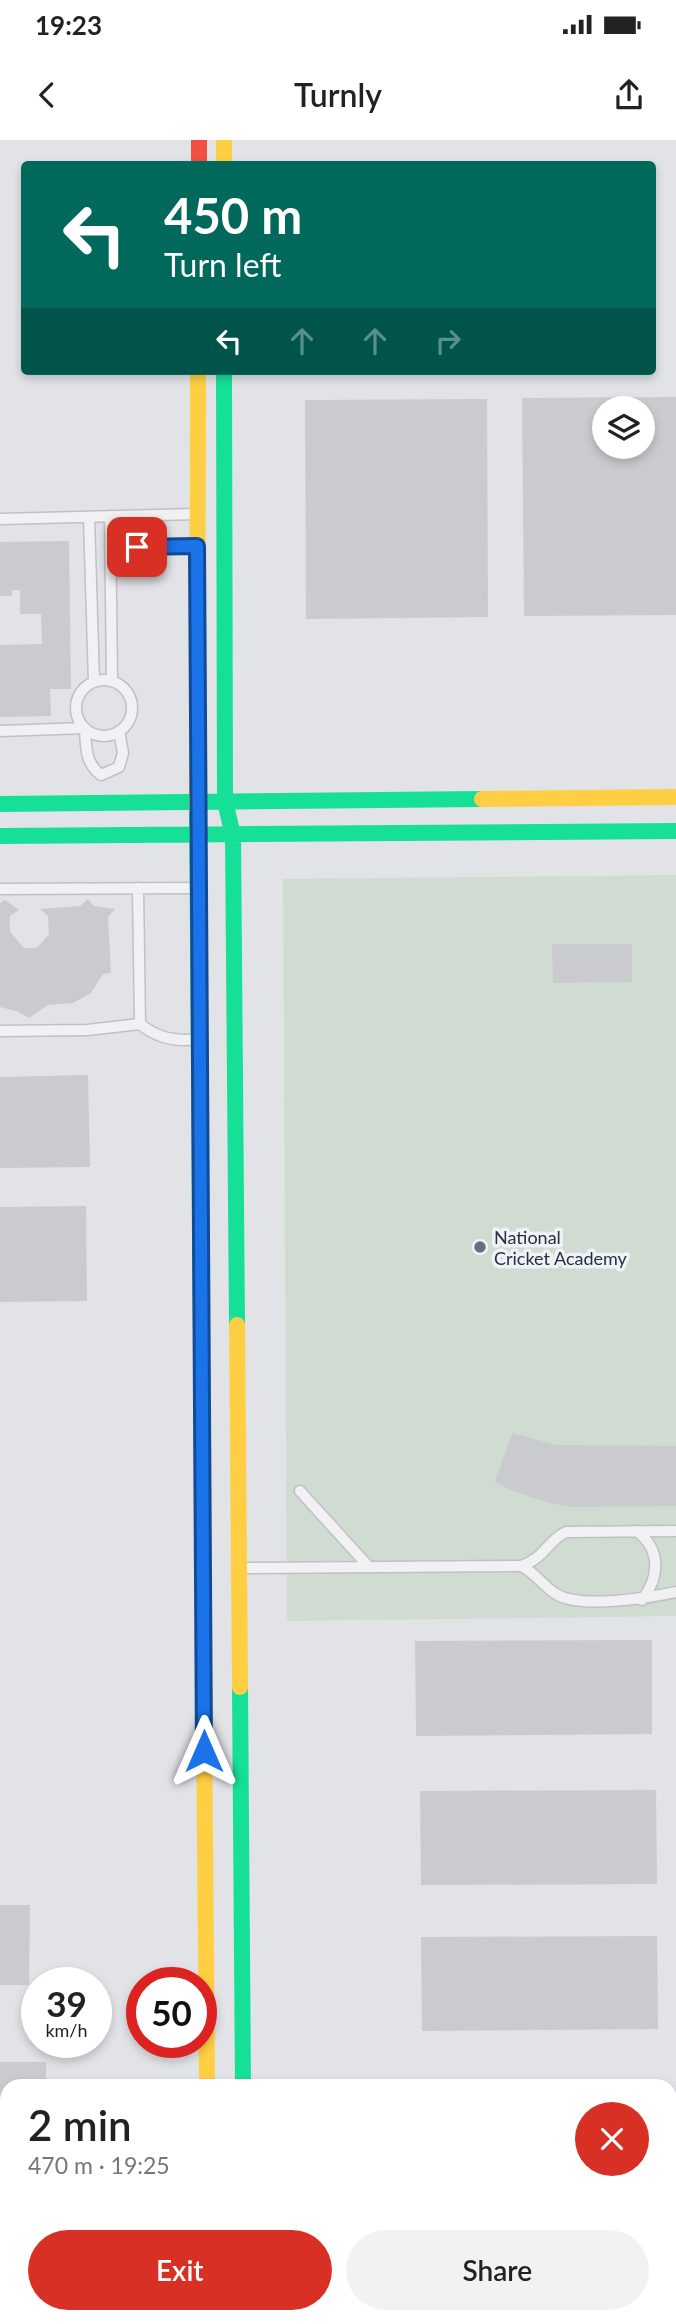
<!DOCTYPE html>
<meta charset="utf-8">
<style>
body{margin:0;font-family:Lato,sans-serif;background:#f2f2f2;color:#222;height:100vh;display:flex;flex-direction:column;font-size:26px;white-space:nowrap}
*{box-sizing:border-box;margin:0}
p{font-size:23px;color:#767676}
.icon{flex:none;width:38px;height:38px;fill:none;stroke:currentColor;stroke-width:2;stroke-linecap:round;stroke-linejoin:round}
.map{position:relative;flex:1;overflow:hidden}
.sheet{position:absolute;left:0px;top:1939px;width:677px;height:245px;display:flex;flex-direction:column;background:#fff;border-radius:21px 21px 0 0;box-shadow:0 4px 10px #0003}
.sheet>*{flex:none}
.hud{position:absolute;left:21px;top:21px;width:635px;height:214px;border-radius:7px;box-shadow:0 4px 10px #0003;background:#00695c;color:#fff;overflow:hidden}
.tools{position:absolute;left:592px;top:256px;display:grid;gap:14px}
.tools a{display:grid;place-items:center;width:63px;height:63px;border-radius:50%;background:#fff;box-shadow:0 4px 10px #0003;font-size:35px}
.speed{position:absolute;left:21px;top:1827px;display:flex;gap:14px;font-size:35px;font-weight:700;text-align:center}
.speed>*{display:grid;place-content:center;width:91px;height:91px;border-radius:50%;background:#fff;box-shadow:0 4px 10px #0003;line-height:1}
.speed small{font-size:18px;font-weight:400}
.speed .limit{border:10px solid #d22;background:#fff;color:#111}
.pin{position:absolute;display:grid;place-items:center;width:60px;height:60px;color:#fff;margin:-30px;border-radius:14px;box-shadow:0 4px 10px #0006}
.me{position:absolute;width:77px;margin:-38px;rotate:0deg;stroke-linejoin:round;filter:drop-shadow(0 0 5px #0008)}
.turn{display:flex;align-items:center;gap:24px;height:147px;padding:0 28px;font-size:32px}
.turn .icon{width:91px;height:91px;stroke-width:2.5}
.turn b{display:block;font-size:49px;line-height:60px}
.lanes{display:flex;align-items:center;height:66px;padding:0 28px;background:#0003;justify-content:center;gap:35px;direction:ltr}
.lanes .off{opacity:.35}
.round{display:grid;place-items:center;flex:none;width:74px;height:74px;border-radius:37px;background:#f2f2f2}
.head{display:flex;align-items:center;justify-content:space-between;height:119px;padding:0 28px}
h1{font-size:42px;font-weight:600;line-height:52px}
.primary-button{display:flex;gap:14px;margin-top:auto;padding:14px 28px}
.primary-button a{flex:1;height:80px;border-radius:42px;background:#d93025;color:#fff;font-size:28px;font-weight:600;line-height:80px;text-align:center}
.primary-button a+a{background:#f2f2f2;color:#222}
.status{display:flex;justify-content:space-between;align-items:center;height:49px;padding:0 35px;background:#fff;direction:ltr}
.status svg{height:19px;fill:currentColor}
header{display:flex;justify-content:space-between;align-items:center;height:91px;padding:0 28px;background:#fff;font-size:32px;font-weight:600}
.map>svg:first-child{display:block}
</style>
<div class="status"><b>19:23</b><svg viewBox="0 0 49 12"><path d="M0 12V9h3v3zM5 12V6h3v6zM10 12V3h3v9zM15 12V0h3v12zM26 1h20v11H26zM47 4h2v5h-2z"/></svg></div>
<header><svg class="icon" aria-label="back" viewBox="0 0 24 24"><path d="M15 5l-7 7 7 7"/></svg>Turnly<svg class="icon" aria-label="share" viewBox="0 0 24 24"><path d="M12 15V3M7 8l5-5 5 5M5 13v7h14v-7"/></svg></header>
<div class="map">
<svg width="676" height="2184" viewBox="0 0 676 2184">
<rect width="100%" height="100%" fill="#e1e3e7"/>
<path fill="#d0dbd2" d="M676,735V1476L287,1481L283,739Z"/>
<path fill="#cacbcf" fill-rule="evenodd" d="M676,257V475L524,476L522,258ZM604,268H642V306H604Z
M487,259L488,477L306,479L305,260Z
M69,401L71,549H50L51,576L0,577V505L42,504L41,474H20V450H12V456H0V402Z
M88,759L94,766L115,769L108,777L111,833L103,834L91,853L73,863L48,865L29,878L16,871L0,867V763L5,760L19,770L10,776V792L24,808H37L49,794L48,776L40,769L80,766Z
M552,804H632V842L553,843Z
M88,935L90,1027L0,1028V937Z
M86,1066L87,1161L0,1162V1067Z
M512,1293L557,1305L676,1306V1366L572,1367L549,1363L510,1350L495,1342Z
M652,1500V1594L416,1596L415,1501Z
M656,1650L657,1744L421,1745L420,1651Z
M0,1765H30L29,1845H0Z
M657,1796L658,1889L422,1891L421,1797Z
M0,1922H46V1946H7V2030H0Z
M659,1942V1946H423V1943Z
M0,2081H7V2177H43V2184H0Z
M322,2177H340V2184H322Z
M398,2177H657V2182L398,2183Z"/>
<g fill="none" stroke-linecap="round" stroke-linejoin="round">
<g stroke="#bfc1c5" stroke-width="13">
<path id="lane" d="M110,376L112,541
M89,377L94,542
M0,379L197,374
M110,407L196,406
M76 568a28 28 0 1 1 56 0a28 28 0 1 1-56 0Z
M0,591L85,588C86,607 85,623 101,635
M101,635L119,627L123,613L119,591
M138,748L140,884
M0,749L195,748
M0,891L87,890L140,884C156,897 176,902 196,899
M300,1351L369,1427
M637,1391C661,1410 660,1437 642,1460
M521,1426C536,1433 543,1446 556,1454C580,1469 648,1458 676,1452
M242,1428L521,1426C545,1418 547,1401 566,1392L676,1391
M0,2073H7
M128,2177V2184"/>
</g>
<use href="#lane" stroke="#f1f1f3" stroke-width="10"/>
<path stroke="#16e098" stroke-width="16" d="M224,231L225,662L233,695L237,1185
M0,664L482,659
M197,669L204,1578
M0,696L676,691
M240,1547L243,1946
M245,2177V2184"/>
<path stroke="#ffcf43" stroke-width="16" d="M224,0V24
M482,659L676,657
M197,669L198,231
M237,1185L240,1547
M204,1578L207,1946
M208,2177V2184"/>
<path stroke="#f24e42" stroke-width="16" d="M199,0V24"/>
</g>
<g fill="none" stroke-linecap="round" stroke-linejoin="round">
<g stroke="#114b97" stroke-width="18">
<path id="route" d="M137,407L197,406L204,1611"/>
</g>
<use href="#route" stroke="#1a73e8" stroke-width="12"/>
</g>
<circle fill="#686e7c" stroke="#eff2f7" stroke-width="2.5" cx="480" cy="1107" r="7"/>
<g text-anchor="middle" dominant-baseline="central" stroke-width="7" stroke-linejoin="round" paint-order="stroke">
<g font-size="18" fill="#272f42" stroke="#eff2f7" text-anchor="start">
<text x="494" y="1097">National<tspan x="494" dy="21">Cricket Academy</tspan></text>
</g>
</g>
</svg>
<div class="tools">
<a><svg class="icon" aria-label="layers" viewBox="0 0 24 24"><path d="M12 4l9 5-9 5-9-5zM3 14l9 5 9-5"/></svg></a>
</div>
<div class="speed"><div>39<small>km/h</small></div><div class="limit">50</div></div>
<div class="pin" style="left:137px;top:407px;background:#d93025"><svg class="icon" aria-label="arrive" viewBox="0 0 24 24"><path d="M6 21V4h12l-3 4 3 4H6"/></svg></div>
<svg class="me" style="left:204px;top:1611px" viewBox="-20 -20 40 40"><path d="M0-17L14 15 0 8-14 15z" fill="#1a73e8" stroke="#fff" stroke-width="4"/></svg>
<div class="hud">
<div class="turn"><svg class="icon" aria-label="left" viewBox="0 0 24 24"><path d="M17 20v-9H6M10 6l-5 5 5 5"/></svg><div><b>450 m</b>Turn left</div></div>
<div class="lanes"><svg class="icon" aria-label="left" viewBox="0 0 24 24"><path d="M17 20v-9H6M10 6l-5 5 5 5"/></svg><svg class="icon off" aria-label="ahead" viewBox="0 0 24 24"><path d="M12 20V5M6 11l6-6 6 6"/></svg><svg class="icon off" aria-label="ahead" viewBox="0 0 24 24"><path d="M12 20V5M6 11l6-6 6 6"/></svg><svg class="icon off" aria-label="right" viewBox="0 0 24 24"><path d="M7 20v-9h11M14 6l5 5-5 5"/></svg></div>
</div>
<section class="sheet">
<div class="head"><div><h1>2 min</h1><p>470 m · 19:25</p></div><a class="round" style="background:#d93025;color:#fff"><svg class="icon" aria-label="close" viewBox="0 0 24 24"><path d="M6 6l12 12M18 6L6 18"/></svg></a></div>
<div class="primary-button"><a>Exit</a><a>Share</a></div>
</section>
</div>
